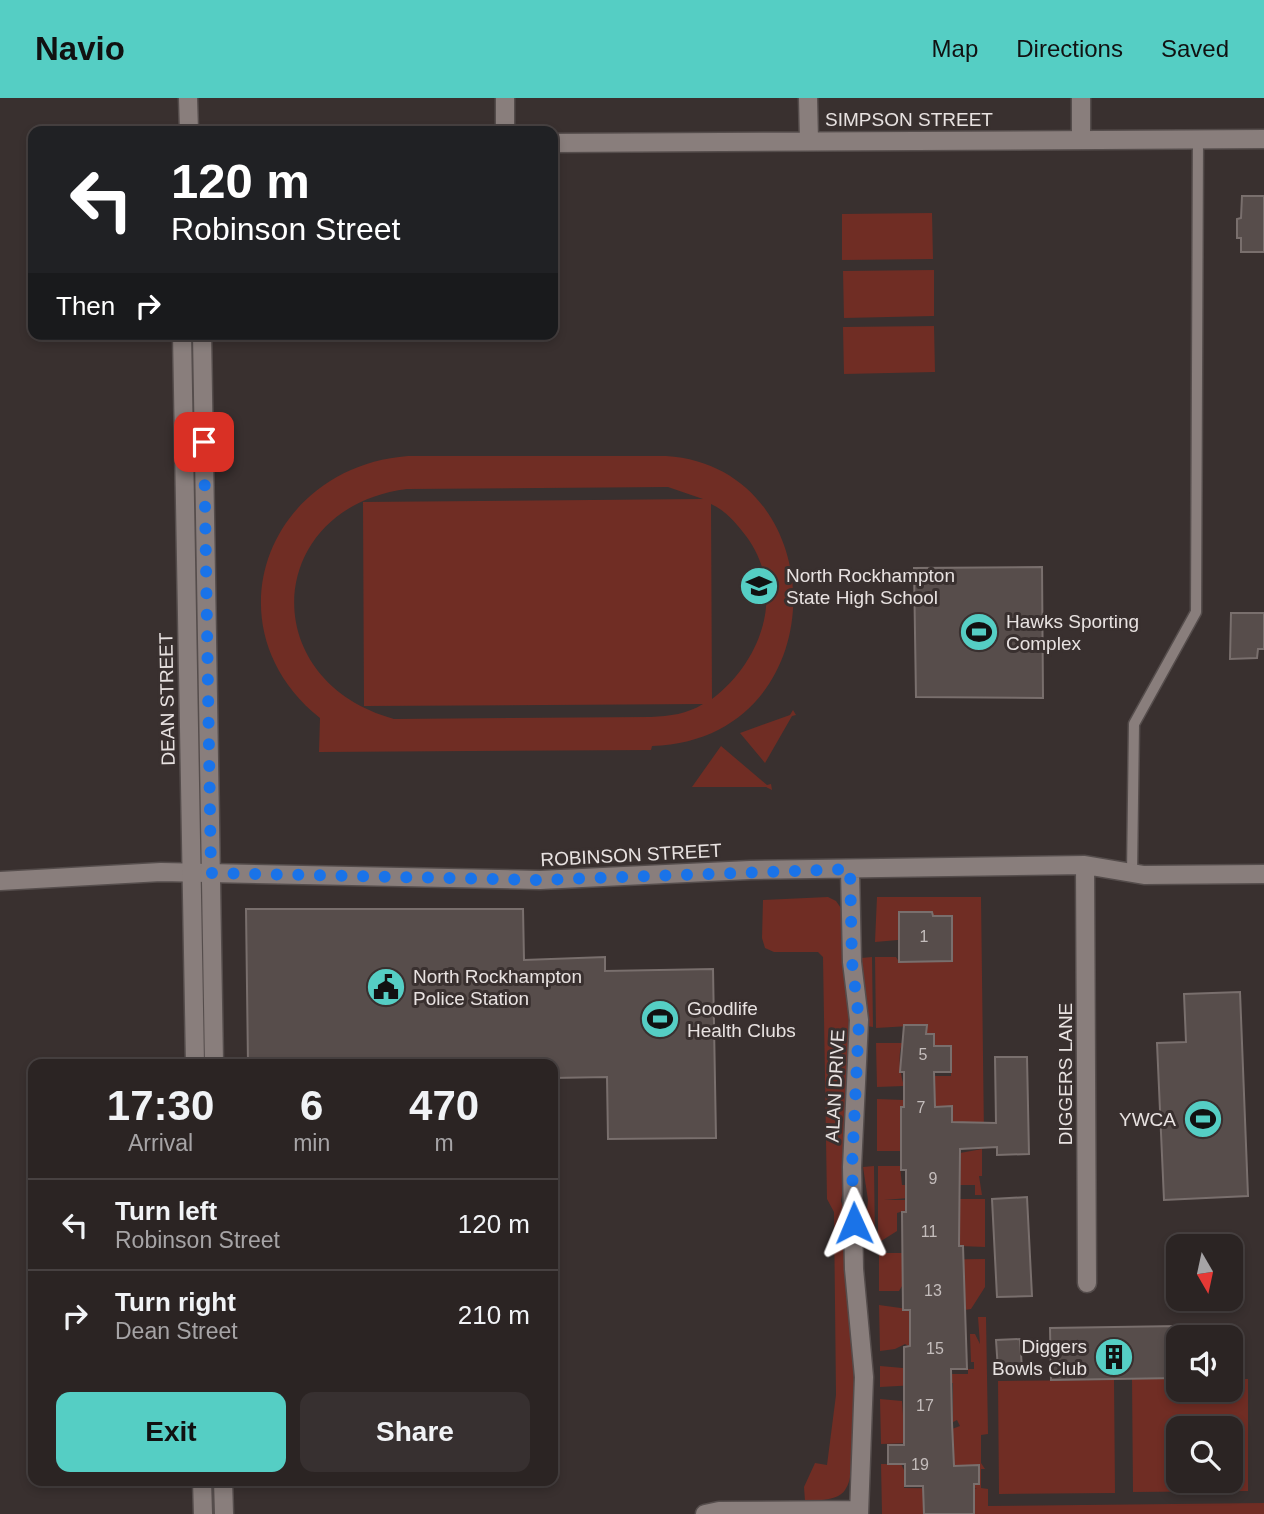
<!DOCTYPE html>
<style>
body{margin:0;font-family:Arial,sans-serif;background:#373030;color:#f1f3f6;height:100vh;display:flex;flex-direction:column;font-size:26px;white-space:nowrap}
*{box-sizing:border-box;margin:0}
p{font-size:23px;color:#a6a4a6}
.icon{flex:none;width:38px;height:38px;fill:none;stroke:currentColor;stroke-width:2;stroke-linecap:round;stroke-linejoin:round}
.map{position:relative;flex:1;overflow:hidden}
.panel{position:absolute;left:28px;top:961px;width:530px;height:427px;display:flex;flex-direction:column;background:#2b2423;border-radius:14px;box-shadow:0 4px 10px #0003,0 0 0 2px #474141}
.panel>*{flex:none}
.guide{position:absolute;left:28px;top:28px;width:530px;height:214px;border-radius:14px;box-shadow:0 4px 10px #0003,0 0 0 2px #474141;background:#202124;color:#fff;overflow:hidden}
.needle{width:46px;rotate:171deg}
.buttons{position:absolute;left:1166px;top:1136px;display:grid;gap:14px}
.buttons a{display:grid;place-items:center;width:77px;height:77px;border-radius:14px;background:#2b2423;box-shadow:0 4px 10px #0003,0 0 0 2px #474141;font-size:35px}
.pin{position:absolute;display:grid;place-items:center;width:60px;height:60px;color:#fff;margin:-30px;border-radius:14px;box-shadow:0 4px 10px #0006}
.me{position:absolute;width:77px;margin:-38px;rotate:359deg;stroke-linejoin:round;filter:drop-shadow(0 0 5px #0008)}
.turn{display:flex;align-items:center;gap:24px;height:147px;padding:0 28px;font-size:32px}
.turn .icon{width:91px;height:91px;stroke-width:2.5}
.turn b{display:block;font-size:49px;line-height:60px}
.then{display:flex;align-items:center;height:66px;padding:0 28px;background:#0003;gap:14px;font-size:26px}
.eta{display:flex;justify-content:space-evenly;align-items:center;height:119px;text-align:center}
.eta b{font-size:42px;font-weight:800;line-height:49px}
.cta{display:flex;gap:14px;margin-top:auto;padding:14px 28px}
.cta a{flex:1;height:80px;border-radius:14px;background:#55cec4;color:#111;font-size:28px;font-weight:800;line-height:80px;text-align:center}
.cta a+a{background:#373030;color:#f1f3f6}
ul{padding:0;list-style:none}
li{display:flex;align-items:center;gap:21px;height:91px;padding:0 28px;border-top:2px solid #474141}
li div{flex:1}
li b{display:block;font-size:26px}
li em{font-style:normal}
header{display:flex;align-items:center;gap:42px;box-sizing:border-box;height:98px;padding:0 35px;background:#55cec4;color:#111}
header strong{font-size:33px}
nav{display:flex;gap:38px;margin-inline-start:auto;font-size:24px}
.map>svg:first-child{display:block}
</style>
<header>
<strong>Navio</strong>
<nav><a>Map</a><a>Directions</a><a>Saved</a></nav>
</header>
<div class="map">
<svg width="1264" height="1416" viewBox="0 0 1264 1416">
<rect width="100%" height="100%" fill="#39302f"/>
<path fill="#702d24" fill-rule="evenodd" d="M932,115L933,161L842,162V116Z
M934,172V218L844,220L843,173Z
M934,228L935,274L844,276L843,229Z
M408,358H666C837,369 839,642 652,648L651,652L319,654L320,620C207,529 267,369 408,358ZM668,389L703,401L363,404L364,608L703,606C687,616 670,618 651,619L394,621C253,582 265,409 407,391ZM711,406C725,412 736,425 746,438C787,493 762,563 712,601Z
M793,612L796,617L792,618L765,665L740,635L790,617Z
M721,648L767,687L771,686L772,692L766,689H692Z
M828,799L836,803L843,813L850,942L845,1079L841,1103L846,1119C851,1197 857,1273 852,1350C851,1363 853,1381 845,1392C838,1403 818,1402 805,1403L804,1389L815,1365L827,1367L836,1297L834,1114L827,1101L823,859L818,854H774L765,850L762,840L763,802Z
M877,799H981L984,1038L900,1053H877V1001L904,1002V1009L901,1010V1035L972,1033L971,1024L952,1025V1008L935,1009L905,978H951V948H934V936H926V927L876,930L875,859H896L899,864L952,863V819L933,818L932,814H899L898,842L875,844Z
M872,859L873,929L867,928L861,860Z
M876,945H903C897,954 900,975 904,988L877,989Z
M982,1051V1078H979L982,1097H975V1087H960V1055Z
M874,1068L875,1145H864L868,1102L863,1069Z
M878,1068H900L902,1087H906L908,1100L884,1102H910V1111L897,1115V1133L878,1145Z
M942,1101H985V1149L960,1148L959,1113Z
M879,1155H902V1162L985,1161V1189L971,1211L964,1212V1185L902,1188L899,1193H879Z
M879,1207L915,1212L910,1249L905,1246L895,1251L880,1253Z
M978,1219H986L988,1336L981,1337V1365L985,1371H981V1390L988,1391V1408L1264,1405V1416H974V1395L924,1405L923,1416H882L881,1366H901L905,1374L904,1390L977,1391L969,1388L978,1367L954,1369V1361L909,1345L881,1346L880,1301L902,1303L904,1331H952L960,1328L957,1322L953,1324V1285L880,1289V1268L903,1270L907,1276H968V1271H974V1264H971L970,1236H975L980,1246Z
M1178,1281V1292H1230V1281H1248V1393L1133,1394L1132,1281ZM1178,1330H1230V1382H1178Z
M1114,1282L1115,1395L999,1396L998,1283Z"/>
<path fill="#574d4b" stroke="#796f6d" stroke-width="2" d="M1242,98H1264V154H1241V140H1237V121L1241,120Z
M1042,469L1043,600L916,599L914,470Z
M1231,515H1264V551H1258L1257,560L1230,561Z
M246,811H523L524,862L605,859V873L713,871L716,1040L608,1041L607,979L553,980V966H248Z
M899,814H932L933,818H952V863L899,864Z
M1240,894L1248,1098L1164,1102L1157,945L1186,944L1184,896Z
M904,927H927L926,936H934V948H951V974H934L935,1009L952,1008V1024L996,1025L995,959H1027L1029,1056L997,1057V1049L960,1051L959,1148H963L967,1271H951L952,1325L954,1368L979,1367V1386H974V1416H924L923,1388H905V1366H888V1347H904V1249L910,1248V1212H903L902,1114H906V1072H901V1009H904V974H900Z
M1027,1099L1032,1198L997,1199L992,1101Z
M1178,1228V1280L1051,1282L1050,1230Z
M1020,1241L1022,1271L998,1272L996,1242Z"/>
<g fill="none" stroke-linecap="round" stroke-linejoin="round">
<g stroke="#554d4c" stroke-width="13">
<path id="service" d="M1132,776L1134,626L1196,514L1198,41"/>
</g>
<g stroke="#554d4c" stroke-width="21">
<path id="minor" d="M505,0V33
M808,0L809,42
M1081,42V0
M553,45L1264,41
M1085,767L1087,1185
M850,771L852,864L859,922L852,1069L854,1171L864,1279L859,1416
M0,783L161,774L540,782L750,772L1085,767L1144,777L1264,776
M705,1416L719,1413L857,1412"/>
</g>
<g stroke="#554d4c" stroke-width="21">
<path id="secondary" d="M188,0L189,33
M182,236L195,966
M202,236L214,966
M202,1382L203,1416
M223,1382L224,1416"/>
</g>
<use href="#service" stroke="#897e7c" stroke-width="10"/>
<use href="#minor" stroke="#897e7c" stroke-width="18"/>
<use href="#secondary" stroke="#897e7c" stroke-width="18"/>
</g>
<g fill="none" stroke-linecap="round" stroke-linejoin="round">
<path stroke="#1a73e8" stroke-width="12" stroke-dasharray="0 21.6" d="M204,344L211,775L540,782L850,771L852,864L859,922L852,1069L854,1125"/>
</g>
<defs>
<g id="school-disc" transform="scale(2.0125)"><circle r="9.5" fill="#55cec4" stroke="#39302f"/><path d="M0-5L7-2L0 1L-7-2ZM-4 1L0 2.5L4 1V4Q0 6-4 4Z" fill="#111"/></g>
<g id="stadium-disc" transform="scale(2.0125)"><circle r="9.5" fill="#55cec4" stroke="#39302f"/><path d="M0-5a6.5 5 0 1 0 0 10a6.5 5 0 1 0 0-10ZM-3.5-1.8h7v3.6h-7Z" fill="#111"/></g>
<g id="civic-disc" transform="scale(2.0125)"><circle r="9.5" fill="#55cec4" stroke="#39302f"/><path d="M-.6-6.5H3V-4.5H.6V-3L4-1V1h2V6H-6V1h2V-1L-.6-3ZM-1.2 2.5V6h2.4V2.5Z" fill="#111"/></g>
<g id="building-disc" transform="scale(2.0125)"><circle r="9.5" fill="#55cec4" stroke="#39302f"/><path d="M-4-6H4V6H1V3H-1V6H-4ZM-2.5-4.3h1.7v1.8h-1.7ZM.8-4.3h1.7v1.8H.8ZM-2.5-1h1.7V.8h-1.7ZM.8-1h1.7V.8H.8Z" fill="#111"/></g>
</defs>
<g fill-rule="evenodd">
<use href="#school-disc" x="759" y="488"/>
<use href="#stadium-disc" x="979" y="534"/>
<use href="#civic-disc" x="386" y="889"/>
<use href="#stadium-disc" x="660" y="921"/>
<use href="#stadium-disc" x="1203" y="1021"/>
<use href="#building-disc" x="1114" y="1259"/>
</g>
<g text-anchor="middle" dominant-baseline="central" stroke-width="6" stroke-linejoin="round" paint-order="stroke">
<g font-size="16" fill="#c4bdbc">
<text x="924" y="838">1</text>
<text x="923" y="956">5</text>
<text x="921" y="1009">7</text>
<text x="933" y="1080">9</text>
<text x="929" y="1133">11</text>
<text x="933" y="1192">13</text>
<text x="935" y="1250">15</text>
<text x="925" y="1307">17</text>
<text x="920" y="1366">19</text>
</g>
<g font-size="19" fill="#e8e2e1" stroke="#39302f">
<text x="909" y="21">SIMPSON STREET</text>
<text transform="translate(167 601) rotate(-91)">DEAN STREET</text>
<text transform="translate(631 757) rotate(-3)">ROBINSON STREET</text>
<text transform="translate(1065 976) rotate(-90)">DIGGERS LANE</text>
<text transform="translate(835 988) rotate(-87)">ALAN DRIVE</text>
</g>
<g font-size="19" fill="#e8e2e1" stroke="#39302f" text-anchor="start">
<text x="786" y="477">North Rockhampton<tspan x="786" dy="22">State High School</tspan></text>
<text x="1006" y="523">Hawks Sporting<tspan x="1006" dy="22">Complex</tspan></text>
<text x="413" y="878">North Rockhampton<tspan x="413" dy="22">Police Station</tspan></text>
<text x="687" y="910">Goodlife<tspan x="687" dy="22">Health Clubs</tspan></text>
<text x="1176" y="1021" text-anchor="end">YWCA</text>
<text x="1087" y="1248" text-anchor="end">Diggers<tspan x="1087" dy="22">Bowls Club</tspan></text>
</g>
</g>
</svg>
<div class="buttons">
<a><svg class="needle" viewBox="-14 -14 28 28"><path d="M0-13l5 13h-10z" fill="#e53935"/><path d="M0 13l5-13h-10z" fill="#a6a4a6"/></svg></a>
<a><svg class="icon" aria-label="sound" viewBox="0 0 24 24"><path d="M4 9h4l5-4v14l-5-4H4zM17 9q2 3 0 6"/></svg></a>
<a><svg class="icon" aria-label="search" viewBox="0 0 24 24"><circle cx="10" cy="10" r="6"/><path d="M15 15l6 6"/></svg></a>
</div>
<div class="pin" style="left:204px;top:344px;background:#d93025"><svg class="icon" aria-label="arrive" viewBox="0 0 24 24"><path d="M6 21V4h12l-3 4 3 4H6"/></svg></div>
<svg class="me" style="left:854px;top:1125px" viewBox="-20 -20 40 40"><path d="M0-17L14 15 0 8-14 15z" fill="#1a73e8" stroke="#fff" stroke-width="4"/></svg>
<div class="guide">
<div class="turn"><svg class="icon" aria-label="left" viewBox="0 0 24 24"><path d="M17 20v-9H6M10 6l-5 5 5 5"/></svg><div><b>120 m</b>Robinson Street</div></div>
<div class="then">Then<svg class="icon" aria-label="right" viewBox="0 0 24 24"><path d="M7 20v-9h11M14 6l5 5-5 5"/></svg></div>
</div>
<section class="panel">
<div class="eta">
<div><b>17:30</b><p>Arrival</p></div>
<div><b>6</b><p>min</p></div>
<div><b>470</b><p>m</p></div>
</div>
<ul>
<li><svg class="icon" aria-label="left" viewBox="0 0 24 24"><path d="M17 20v-9H6M10 6l-5 5 5 5"/></svg><div><b>Turn left</b><p>Robinson Street</p></div><em>120 m</em></li>
<li><svg class="icon" aria-label="right" viewBox="0 0 24 24"><path d="M7 20v-9h11M14 6l5 5-5 5"/></svg><div><b>Turn right</b><p>Dean Street</p></div><em>210 m</em></li>
</ul>
<div class="cta"><a>Exit</a><a>Share</a></div>
</section>
</div>
